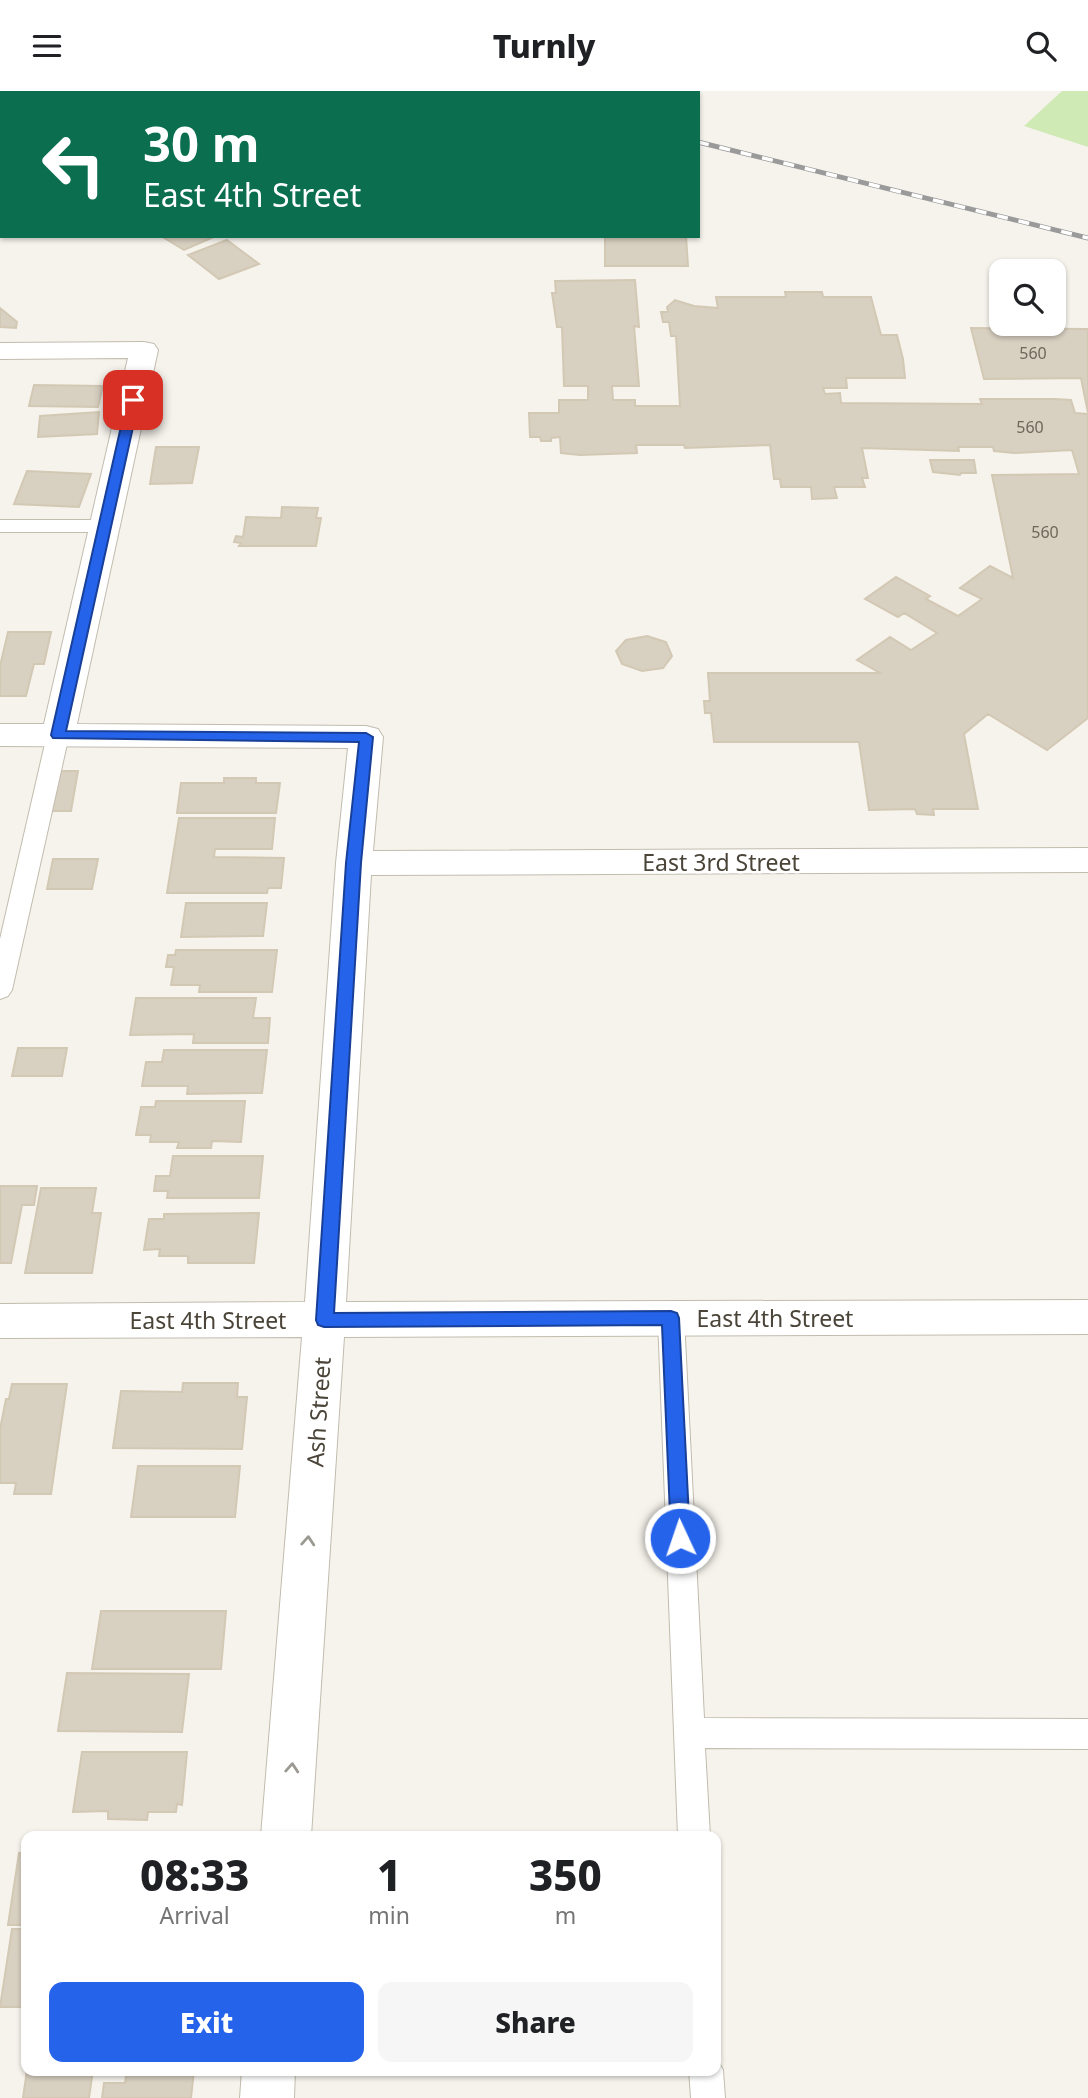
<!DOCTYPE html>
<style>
body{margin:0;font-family:"Noto Sans",sans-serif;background:#f6f6f6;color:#202124;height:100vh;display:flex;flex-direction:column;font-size:26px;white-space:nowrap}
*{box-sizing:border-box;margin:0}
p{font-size:23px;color:#757577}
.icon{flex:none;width:38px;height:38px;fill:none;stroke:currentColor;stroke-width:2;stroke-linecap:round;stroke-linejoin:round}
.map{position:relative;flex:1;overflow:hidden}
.details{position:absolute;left:21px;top:1740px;width:700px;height:245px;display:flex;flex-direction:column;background:#fff;border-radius:14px;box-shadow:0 2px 5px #0004}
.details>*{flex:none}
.guide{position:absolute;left:0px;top:0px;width:700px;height:147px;box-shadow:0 2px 5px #0004;background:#0b6e4f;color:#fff;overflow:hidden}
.tools{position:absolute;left:989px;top:168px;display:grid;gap:14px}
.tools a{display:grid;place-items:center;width:77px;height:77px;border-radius:14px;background:#fff;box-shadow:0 2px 5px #0004;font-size:35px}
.pin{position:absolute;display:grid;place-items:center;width:60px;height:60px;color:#fff;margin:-30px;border-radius:14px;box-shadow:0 4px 10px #0006}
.me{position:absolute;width:77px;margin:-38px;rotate:357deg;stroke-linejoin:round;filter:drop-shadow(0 0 5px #0008)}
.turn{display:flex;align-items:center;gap:24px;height:147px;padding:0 28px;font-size:32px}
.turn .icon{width:91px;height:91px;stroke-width:2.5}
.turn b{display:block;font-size:49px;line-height:60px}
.eta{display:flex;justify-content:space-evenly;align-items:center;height:119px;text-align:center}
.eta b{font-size:42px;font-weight:800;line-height:49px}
.cta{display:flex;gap:14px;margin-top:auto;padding:14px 28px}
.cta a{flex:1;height:80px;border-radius:14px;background:#2563eb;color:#fff;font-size:28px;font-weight:800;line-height:80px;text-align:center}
.cta a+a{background:#f6f6f6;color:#202124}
header{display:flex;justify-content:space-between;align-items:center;height:91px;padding:0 28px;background:#fff;font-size:32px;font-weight:800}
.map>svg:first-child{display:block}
</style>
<header><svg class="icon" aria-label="menu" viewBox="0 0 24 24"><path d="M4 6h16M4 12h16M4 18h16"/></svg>Turnly<svg class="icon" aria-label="search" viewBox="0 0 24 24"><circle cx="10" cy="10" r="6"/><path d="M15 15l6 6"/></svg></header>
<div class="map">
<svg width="1088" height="2007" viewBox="0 0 1088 2007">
<rect width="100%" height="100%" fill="#f6f3ec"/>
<path fill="#cfeab5" d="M1062,0H1088V56L1024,35Z"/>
<path fill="#d8d0c1" stroke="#d3c8b4" stroke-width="2" d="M161,145H216L184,159Z
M605,145H686L688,175H605Z
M227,149L259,173L219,188L188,164Z
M635,189L639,236L634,235L639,295H612L613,309H635V315H680L676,245H671L669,231H663L661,221H668L667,216L675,209L694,215L718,217L716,206H786L785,201H822L823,206H871L881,244H897L903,268L905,287H846L847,297H823L825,303L840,302L841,312L982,313L980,308H1055L1071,309L1075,322L1088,323V627L1047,659L988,623L964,643L978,718H933L934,724L917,723L915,718L869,719L859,651H714L711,622H705L704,610H710L708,582H880L857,569L890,546L911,559L937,542L904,522L898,526L865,508L896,486L930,505L926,508L958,525L982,508L960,497L990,475L1013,487L992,384L1079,383L1072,359L1014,362L994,360L993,356H958L959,360L862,357L868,387H862L865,396H834L837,407L812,408L811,396H781L780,388H774L770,354L685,357L684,354H636L637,362L580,364L561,362L560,346L551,347V350H541L540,346H530L529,322H559V309H588V295H564L562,236H557L552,202H556L555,190Z
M0,217L17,231L16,237L0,236Z
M971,237L1088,238V322L1081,287L984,288Z
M34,294L103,295L98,316L29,315Z
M99,321L97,343L38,346L40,325Z
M156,356H199L192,392L150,393Z
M930,369H974L976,382H961L960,384L933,381Z
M27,380L91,383L79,416L14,413Z
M282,416L318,417L316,427H321L316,455H239L241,452L234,451L236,445L243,446L246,426L281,427Z
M8,541H51L44,573H34L26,605H0V575Z
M647,545L666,551L672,565L663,577L642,580L622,573L616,560L626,549Z
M55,680H78L71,720H46Z
M224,687H256V692H280L276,722H177L181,692H224Z
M179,727H275L272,758H215L214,766L284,767L281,797H268L267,802H167Z
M53,768H98L92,798H47Z
M186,812H267L263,845L181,846Z
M176,859H277L272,901H199L200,894H171L174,876H166L168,864H175Z
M136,907H256L253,927H270L268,952H193L194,943L130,944Z
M18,957H67L62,985H12Z
M164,959H267L262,1002L187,1003L188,995H142L146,971H162Z
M156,1010H245L241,1051L212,1050L211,1057H177L179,1051H150L151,1044H136L141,1016H155Z
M173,1065H263L259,1107H167L168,1100H154L156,1085H170Z
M0,1095H37L34,1114H22L11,1172H0Z
M41,1097H96L92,1122H101L92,1182H25Z
M259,1122L254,1172H188V1165H159L160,1158L144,1159L149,1128H164V1123Z
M183,1292H238L237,1306H247L242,1358L113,1357L121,1300L182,1301Z
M12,1293H67L51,1403H14L16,1392H0V1338L6,1308H9Z
M138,1375H240L235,1426H131Z
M101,1520H226L221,1578H92Z
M67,1582L189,1583L182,1641L58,1640Z
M82,1661H187L182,1714L177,1713L176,1721H148L147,1729L108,1728V1720L73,1721Z
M19,1762L26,1763V1834H8Z
M12,1838H26V1916H0Z
M27,1979H93L89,2007H23Z
M127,1979H194L191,2007H102L104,1992H125Z"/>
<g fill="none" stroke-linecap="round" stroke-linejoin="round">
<g stroke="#c2bcae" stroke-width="2">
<path id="service" d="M0,429H105L115,435L105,441H0Z
M58,637L65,639L69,644L12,899L8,905L0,908V848L47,644L51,639Z
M671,1216L680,1219L684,1227L704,1627L1088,1628V1658L705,1657L710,1745H678L658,1227L662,1219Z
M716,1966L723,1979L725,2007H691L689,1979H716Z"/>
</g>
<g stroke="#c2bcae" stroke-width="2">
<path id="minor" d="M144,251L154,253L158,259L77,633L366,635L378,638L383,646L373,760L1088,757V781L371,784L346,1211L1088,1209V1243L344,1246L311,1745H261L302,1246L0,1247V1213L305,1211L336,772L348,657L0,655V633H44L128,267L0,268V252Z
M242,1979H295L294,2007H240Z"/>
</g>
<use href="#service" fill="#fff" fill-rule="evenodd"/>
<use href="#minor" fill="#fff" fill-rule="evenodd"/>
<g stroke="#9a9a9a" stroke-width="5">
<path id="rail" d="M456,0L466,2
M698,51L1088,147"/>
</g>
<use href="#rail" stroke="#fff" stroke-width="3.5" stroke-dasharray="11" stroke-linecap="butt"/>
</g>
<defs><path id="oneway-chevron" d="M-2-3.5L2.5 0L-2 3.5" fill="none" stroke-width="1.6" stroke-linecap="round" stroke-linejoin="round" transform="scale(1.75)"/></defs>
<g stroke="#9c9992">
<use href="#oneway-chevron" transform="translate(308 1450) rotate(-86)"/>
<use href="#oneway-chevron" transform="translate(292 1677) rotate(-86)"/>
</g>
<path fill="#2563eb" stroke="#184099" stroke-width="2" d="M133,306L139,309L66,640L366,642L373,646L361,772L334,1222L671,1220L677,1222L679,1227L690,1447L687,1453L680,1455L674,1453L671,1447L662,1234L324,1236L318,1234L316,1229L346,772L359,651L53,647L51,644L127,309Z"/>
<g text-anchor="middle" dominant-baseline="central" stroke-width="5" stroke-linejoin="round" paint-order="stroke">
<g font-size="16" fill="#6e685b">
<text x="1033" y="262">560</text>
<text x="1030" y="336">560</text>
<text x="1045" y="441">560</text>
</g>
<g font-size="23" fill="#4b4539" stroke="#fff">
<text x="721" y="771">East 3rd Street</text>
<text x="775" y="1227">East 4th Street</text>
<text x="208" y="1229">East 4th Street</text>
<text transform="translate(318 1321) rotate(-86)">Ash Street</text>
</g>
</g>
</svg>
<div class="tools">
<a><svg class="icon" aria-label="search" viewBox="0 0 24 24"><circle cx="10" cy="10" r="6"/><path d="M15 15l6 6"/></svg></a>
</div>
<div class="pin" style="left:133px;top:309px;background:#d93025"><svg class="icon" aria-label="arrive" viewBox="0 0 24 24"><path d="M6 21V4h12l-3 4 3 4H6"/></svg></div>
<svg class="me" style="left:680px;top:1447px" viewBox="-20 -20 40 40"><circle r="17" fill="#2563eb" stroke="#fff" stroke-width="3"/><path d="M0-11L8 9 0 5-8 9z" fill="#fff"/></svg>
<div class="guide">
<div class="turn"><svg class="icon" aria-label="left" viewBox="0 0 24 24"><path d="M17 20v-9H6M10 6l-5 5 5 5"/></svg><div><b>30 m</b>East 4th Street</div></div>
</div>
<section class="details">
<div class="eta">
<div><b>08:33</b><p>Arrival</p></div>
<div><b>1</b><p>min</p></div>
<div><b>350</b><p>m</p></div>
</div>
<div class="cta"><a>Exit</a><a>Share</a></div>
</section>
</div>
